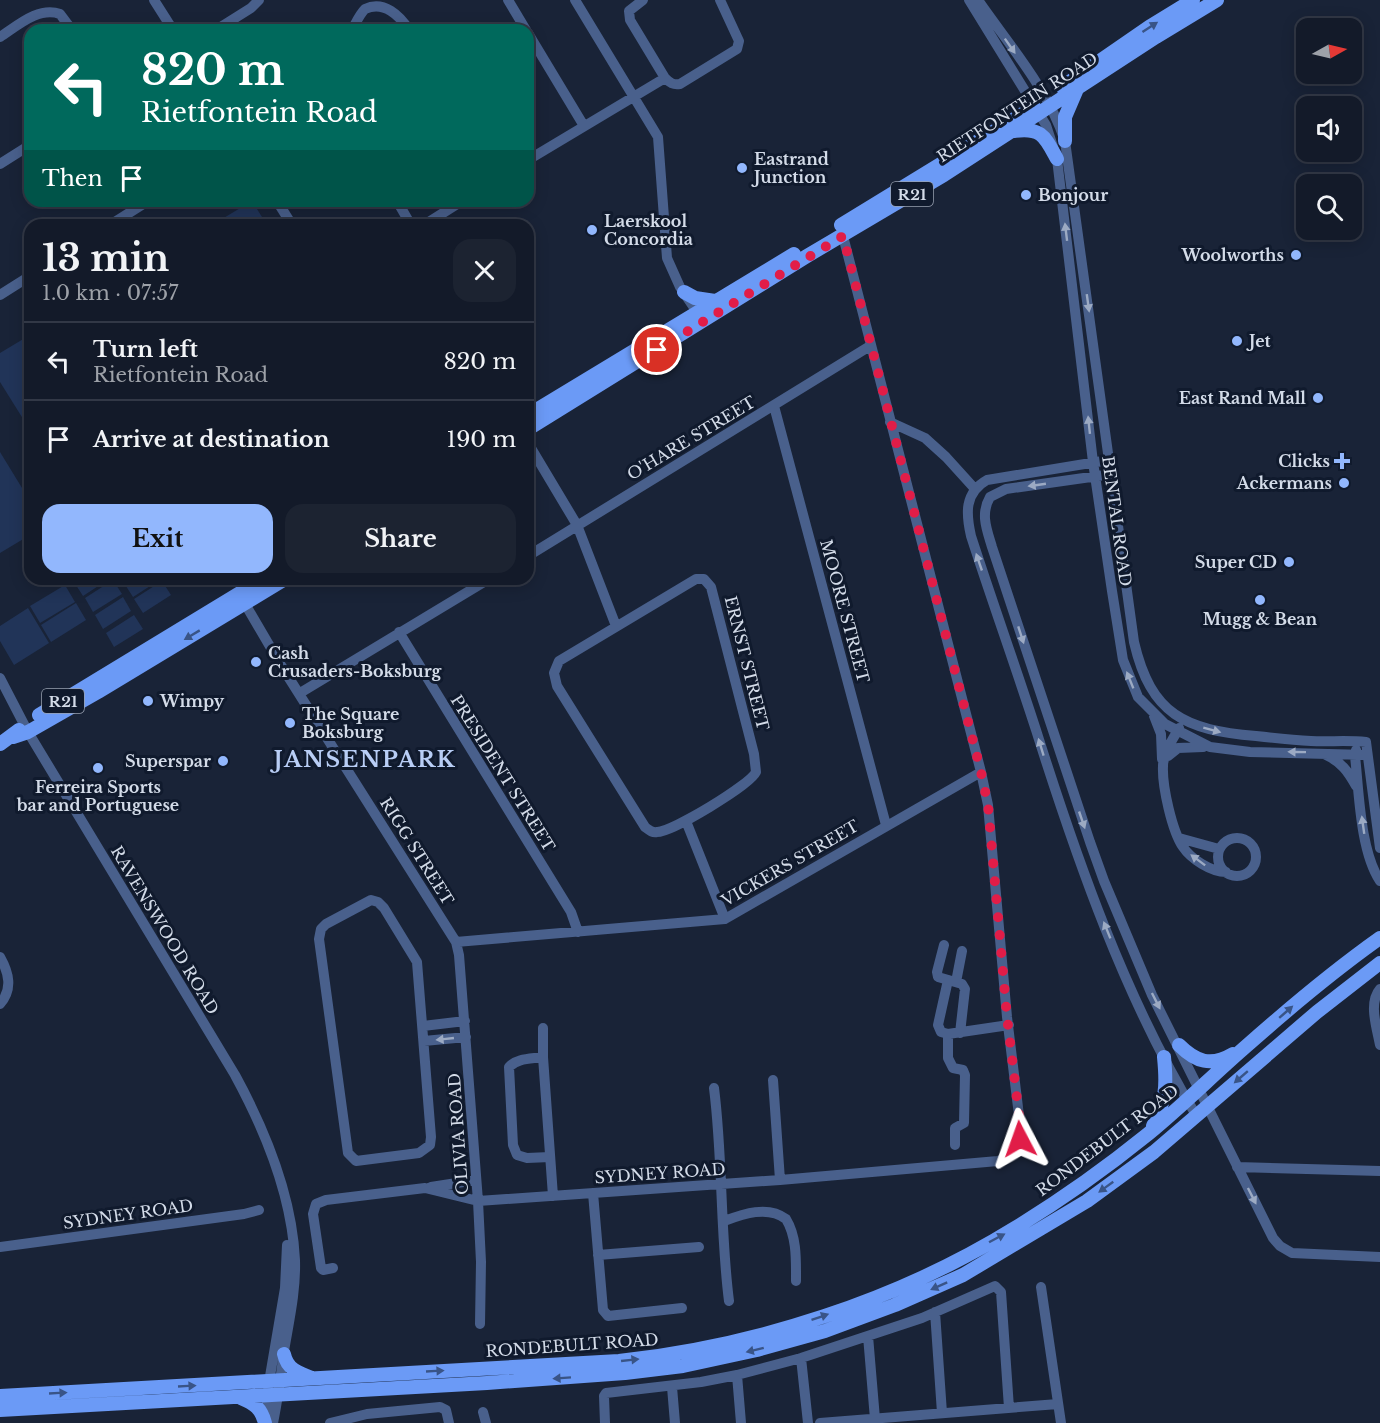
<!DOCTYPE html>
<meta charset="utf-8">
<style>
body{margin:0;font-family:"Libre Baskerville",serif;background:#1c2331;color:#f1f3f6;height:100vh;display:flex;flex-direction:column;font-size:22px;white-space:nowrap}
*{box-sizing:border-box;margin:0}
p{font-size:20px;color:#9da1a8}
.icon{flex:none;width:33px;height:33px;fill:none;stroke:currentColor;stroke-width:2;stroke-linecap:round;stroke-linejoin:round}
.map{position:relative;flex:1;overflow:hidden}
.drawer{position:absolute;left:24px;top:219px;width:510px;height:366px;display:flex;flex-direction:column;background:#131a29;border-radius:18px;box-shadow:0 3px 15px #0003,0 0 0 2px #323846}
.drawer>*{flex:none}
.hud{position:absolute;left:24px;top:24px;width:510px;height:183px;border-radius:18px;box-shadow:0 3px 15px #0003,0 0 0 2px #323846;background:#00695c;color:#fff;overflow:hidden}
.needle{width:39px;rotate:82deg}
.tools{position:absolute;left:1296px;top:18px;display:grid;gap:12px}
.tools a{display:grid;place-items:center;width:66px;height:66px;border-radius:12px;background:#131a29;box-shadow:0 3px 15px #0003,0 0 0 2px #323846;font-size:30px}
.pin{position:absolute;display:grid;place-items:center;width:51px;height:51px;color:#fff;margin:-26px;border:3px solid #fff;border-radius:50%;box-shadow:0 2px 6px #0007}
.me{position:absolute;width:66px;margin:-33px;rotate:356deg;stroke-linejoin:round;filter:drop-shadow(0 0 4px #0008)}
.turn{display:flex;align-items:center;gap:21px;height:126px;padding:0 18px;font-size:27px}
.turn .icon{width:78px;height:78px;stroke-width:2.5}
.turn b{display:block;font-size:42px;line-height:51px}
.then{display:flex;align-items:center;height:57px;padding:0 18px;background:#0003;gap:12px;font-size:22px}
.round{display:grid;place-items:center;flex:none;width:63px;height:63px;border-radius:18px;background:#1c2331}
.summary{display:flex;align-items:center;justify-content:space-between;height:102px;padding:0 18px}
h1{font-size:36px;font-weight:700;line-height:45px}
.button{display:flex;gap:12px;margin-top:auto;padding:12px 18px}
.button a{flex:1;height:69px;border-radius:18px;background:#92b7fd;color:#111;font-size:24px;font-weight:700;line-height:69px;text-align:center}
.button a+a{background:#1c2331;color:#f1f3f6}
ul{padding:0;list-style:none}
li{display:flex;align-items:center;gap:18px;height:78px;padding:0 18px;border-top:2px solid #323846}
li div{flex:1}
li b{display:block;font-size:22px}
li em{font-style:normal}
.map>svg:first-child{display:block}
</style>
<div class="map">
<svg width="1380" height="1423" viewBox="0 0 1380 1423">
<rect width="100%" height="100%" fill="#192337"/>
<path fill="#213458" d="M252,201L267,225H212Z
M30,335V430L0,382V353Z
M0,452L30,501V535L0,553Z
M79,579H109L83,596L74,582Z
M130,579H161L133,597L124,583Z
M113,580L122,594L93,612L85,598Z
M162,581L171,595L143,613L134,599Z
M65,585L75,602L40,623L30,606Z
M123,597L131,611L103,629L95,615Z
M76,603L86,620L51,642L41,625Z
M28,608L49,643L14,665L0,641V626Z
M134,615L143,629L114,647L106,633Z"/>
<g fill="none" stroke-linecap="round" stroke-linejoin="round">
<path stroke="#49608c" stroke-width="10" d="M154,0L173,30
M508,0L526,30
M575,0L658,137L667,258L680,287L701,318
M643,0L629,11L630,20L665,78C670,83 673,85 680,84L737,49L739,41L720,0
M969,0L1046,125L1057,159L1093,462L1112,591L1123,660L1138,697L1165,724L1210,747L1250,752L1367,755
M978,0C1009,45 1048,89 1065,141L1134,642C1151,715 1185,730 1256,736C1274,738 1292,740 1311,741C1329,742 1347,740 1366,742L1380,848
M216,30L251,8L259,0
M352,30C356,23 359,15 365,9C384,0 400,16 409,30
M528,33L584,126
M0,37C17,26 39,6 60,14L72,30
M528,160L665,78
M0,164L30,145
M277,201L292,225
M397,201L411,225
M110,225L148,201
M424,225L462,201
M0,295L30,276
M774,406L886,825
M890,422L925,438L946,457L975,489
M528,443L577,525L616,626
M1109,460L987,480C964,493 966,514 971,536C992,601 1015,665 1036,730C1077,860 1125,998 1196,1115
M1112,474L1006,489L990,497C980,514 987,530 992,547L1090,842L1104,881L1152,995L1273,1238L1280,1246L1292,1253L1380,1257
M528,556L870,346
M696,579H704L711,587L754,754L756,772C750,785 672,832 657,832C652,833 649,830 645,827L557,686L554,673L559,661Z
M241,597L282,667L456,942L459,955L478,1201L481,1262L480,1324
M399,632L571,912L578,932
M0,678L28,732L235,1075C266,1132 292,1196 295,1260C296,1291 289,1321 284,1351C281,1375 278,1399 273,1423
M300,693L489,579
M1154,716L1161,734L1162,759
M1179,728C1173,739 1163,753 1163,766C1162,786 1172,831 1183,847C1191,859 1211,872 1226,872
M1356,750L1355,756C1359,791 1360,851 1380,881
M1326,755C1341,762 1348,771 1356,786
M1168,756L1178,748L1203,747
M686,821L725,919
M1218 857a19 19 0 1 1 38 0a19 19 0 1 1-38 0Z
M1179,838L1219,849
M371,900L378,902L384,908L417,962L431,1137L430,1145L419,1153L356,1161L348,1153L319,939L321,929L326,924Z
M456,942L725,919L981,772
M944,945L937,972L938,977L962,984L965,989L960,1033
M0,957C9,973 13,989 0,1004
M948,980L938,1025L941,1032L948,1034L1009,1025
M956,982L962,951
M1380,989C1368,1003 1377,1028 1380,1045
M423,1026L465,1021
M543,1028V1057L553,1196
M948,1034V1058L953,1068L963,1070L965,1075L964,1123L955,1128V1145
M424,1041L466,1037
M543,1057C531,1059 517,1058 509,1067L513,1145L517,1155L527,1158L550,1157
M773,1080L780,1180
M714,1088C723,1159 720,1231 729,1301
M1237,1167L1380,1171
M431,1187L476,1180
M593,1193L603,1310L608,1316L682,1308
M724,1221C743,1214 768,1205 786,1219C797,1237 796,1260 796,1281
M0,1247L244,1214L259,1210
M598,1255L699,1247
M333,1268L323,1270L321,1268L313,1214L316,1204L326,1200L425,1188L478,1201L780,1180L998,1161C1012,1156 1020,1147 1021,1132L1007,1017L988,805L981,772L843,236
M1041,1287L1061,1423
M935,1312L942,1413
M868,1336L875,1419
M801,1358L808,1423
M737,1375L741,1423
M672,1387L675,1423
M483,1412L486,1423
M265,1423L269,1382L285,1288L287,1245
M330,1423L367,1414L440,1407L446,1410L449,1423
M605,1423L604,1396L606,1393L701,1382L737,1375L801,1358L922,1318L995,1286L1001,1292L1009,1408
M820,1423L1058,1404"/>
<path stroke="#6b9af6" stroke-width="14" d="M1062,87L1149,27L1193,0
M1014,131C1042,127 1045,137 1057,159
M1065,141V117L1077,89
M841,225L1034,107
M684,292L695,298L715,301
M528,415L794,254
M528,429L807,256L944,175L1156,37L1217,0
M39,715L263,579
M13,737L28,732L98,692L285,579
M0,744L19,730
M1179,1045C1196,1062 1211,1067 1233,1054
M1153,1126C1166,1099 1167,1087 1164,1057
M284,1354C287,1369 298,1373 312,1378
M0,1396L619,1361C756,1346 897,1301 1015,1228C1061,1200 1106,1168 1148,1134C1181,1107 1211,1077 1243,1049C1287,1010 1332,972 1380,938
M241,1398C255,1404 261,1408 265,1423
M0,1410L487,1383L625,1373L683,1366L757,1350L825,1331L895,1305L963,1275L1087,1201L1154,1152L1317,1012L1380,963"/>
</g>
<defs><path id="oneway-solid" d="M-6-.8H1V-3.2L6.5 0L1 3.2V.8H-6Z" transform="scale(1.5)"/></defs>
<g fill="#395487">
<use href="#oneway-solid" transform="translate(1150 27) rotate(-33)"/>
<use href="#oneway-solid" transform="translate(192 635) rotate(149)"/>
<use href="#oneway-solid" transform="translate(1286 1012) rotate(-41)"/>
<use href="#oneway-solid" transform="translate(1241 1077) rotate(139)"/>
<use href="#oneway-solid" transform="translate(1106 1187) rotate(144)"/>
<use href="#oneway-solid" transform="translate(997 1238) rotate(-28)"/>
<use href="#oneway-solid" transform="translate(939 1286) rotate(156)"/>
<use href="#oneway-solid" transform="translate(820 1317) rotate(-19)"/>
<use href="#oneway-solid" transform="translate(755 1350) rotate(166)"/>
<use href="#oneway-solid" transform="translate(630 1360) rotate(-6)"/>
<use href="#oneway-solid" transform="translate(435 1371) rotate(-3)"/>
<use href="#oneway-solid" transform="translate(562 1378) rotate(176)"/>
<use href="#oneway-solid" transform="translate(187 1386) rotate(-3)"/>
<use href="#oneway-solid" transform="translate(58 1393) rotate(-3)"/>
</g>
<g fill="#9caac3">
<use href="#oneway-solid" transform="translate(1010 46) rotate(55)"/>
<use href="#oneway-solid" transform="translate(1066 232) rotate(-97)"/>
<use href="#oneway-solid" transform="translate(1088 303) rotate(82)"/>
<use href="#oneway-solid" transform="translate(1089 425) rotate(-96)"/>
<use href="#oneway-solid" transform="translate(1037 485) rotate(172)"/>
<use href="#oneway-solid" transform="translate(979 562) rotate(-109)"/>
<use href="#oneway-solid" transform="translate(1021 635) rotate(72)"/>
<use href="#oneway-solid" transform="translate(1130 680) rotate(-112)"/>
<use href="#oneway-solid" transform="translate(1212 730) rotate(15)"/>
<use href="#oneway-solid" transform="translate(1041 747) rotate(-107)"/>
<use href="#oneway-solid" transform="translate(1297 752) rotate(-179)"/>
<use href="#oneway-solid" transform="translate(1082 820) rotate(71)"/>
<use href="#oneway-solid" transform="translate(1363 825) rotate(-98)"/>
<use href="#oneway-solid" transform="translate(1198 860) rotate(-143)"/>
<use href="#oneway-solid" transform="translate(1107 930) rotate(-112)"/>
<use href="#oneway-solid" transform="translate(1156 1001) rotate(63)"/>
<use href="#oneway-solid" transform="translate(445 1039) rotate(174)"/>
<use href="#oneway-solid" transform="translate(1252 1196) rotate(63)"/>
</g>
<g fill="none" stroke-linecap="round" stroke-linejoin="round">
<path stroke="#e11d48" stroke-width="10" stroke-dasharray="0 18" d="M657,350L843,236L981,772L988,805L1007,1017L1021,1132L1020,1139"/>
</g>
<g fill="#92b7fd" stroke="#101a2d" stroke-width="2">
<circle cx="742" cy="168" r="6"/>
<circle cx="1026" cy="195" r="6"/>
<circle cx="592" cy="230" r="6"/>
<circle cx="1296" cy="255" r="6"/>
<circle cx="1237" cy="341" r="6"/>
<circle cx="1318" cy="398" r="6"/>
<path d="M1339 452h6v6h6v6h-6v6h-6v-6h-6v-6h6z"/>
<circle cx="1344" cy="483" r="6"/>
<circle cx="1289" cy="562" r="6"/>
<circle cx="1260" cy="600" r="6"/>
<circle cx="256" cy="662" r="6"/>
<circle cx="148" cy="701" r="6"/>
<circle cx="290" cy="723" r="6"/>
<circle cx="223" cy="761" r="6"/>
<circle cx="98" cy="768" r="6"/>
</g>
<g text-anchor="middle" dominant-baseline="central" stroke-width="6" stroke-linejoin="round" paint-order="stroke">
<g fill="#101a2d" stroke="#98a1b0" stroke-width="1.5">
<rect x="891" y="182" width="42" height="24" rx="4.5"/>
<rect x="42" y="689" width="42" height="24" rx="4.5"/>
</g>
<g font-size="15" font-weight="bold" fill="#d3dbe8">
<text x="912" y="194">R21</text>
<text x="63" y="701">R21</text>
</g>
<g font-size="16" fill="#d3dbe8" stroke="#101a2d">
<text transform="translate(1017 107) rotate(-33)">RIETFONTEIN ROAD</text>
<text transform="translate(691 438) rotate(-31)">O'HARE STREET</text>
<text transform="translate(1117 521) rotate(82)">BENTAL ROAD</text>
<text transform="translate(845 611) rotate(75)">MOORE STREET</text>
<text transform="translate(747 663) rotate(76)">ERNST STREET</text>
<text transform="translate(503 773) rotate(58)">PRESIDENT STREET</text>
<text transform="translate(417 851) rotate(58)">RIGG STREET</text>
<text transform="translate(790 863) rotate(-30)">VICKERS STREET</text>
<text transform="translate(165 930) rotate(59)">RAVENSWOOD ROAD</text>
<text transform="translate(458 1134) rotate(-94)">OLIVIA ROAD</text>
<text transform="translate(1107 1140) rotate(-37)">RONDEBULT ROAD</text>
<text transform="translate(660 1173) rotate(-4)">SYDNEY ROAD</text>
<text transform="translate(128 1214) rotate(-8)">SYDNEY ROAD</text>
<text transform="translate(572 1345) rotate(-4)">RONDEBULT ROAD</text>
</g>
<g font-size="16" font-weight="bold" fill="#d3dbe8" stroke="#101a2d" text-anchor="start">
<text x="754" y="159">Eastrand<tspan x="754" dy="18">Junction</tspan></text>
<text x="1038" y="195">Bonjour</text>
<text x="604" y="221">Laerskool<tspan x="604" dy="18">Concordia</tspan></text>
<text x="1284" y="255" text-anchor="end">Woolworths</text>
<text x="1249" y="341">Jet</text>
<text x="1306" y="398" text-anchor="end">East Rand Mall</text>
<text x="1330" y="461" text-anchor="end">Clicks</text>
<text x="1332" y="483" text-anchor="end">Ackermans</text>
<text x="1277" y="562" text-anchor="end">Super CD</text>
<text x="1260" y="619" text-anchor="middle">Mugg &amp; Bean</text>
<text x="268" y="653">Cash<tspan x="268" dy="18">Crusaders-Boksburg</tspan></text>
<text x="160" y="701">Wimpy</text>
<text x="302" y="714">The Square<tspan x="302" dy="18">Boksburg</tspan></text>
<text x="211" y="761" text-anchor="end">Superspar</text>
<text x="98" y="787" text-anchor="middle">Ferreira Sports<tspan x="98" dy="18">bar and Portuguese</tspan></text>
</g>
<g font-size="22" font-weight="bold" letter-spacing="1.5" fill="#b8cdf5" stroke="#101a2d">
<text x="365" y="759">JANSENPARK</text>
</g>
</g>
</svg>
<div class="tools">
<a><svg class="needle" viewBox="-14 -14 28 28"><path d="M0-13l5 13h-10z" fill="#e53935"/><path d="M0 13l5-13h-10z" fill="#9da1a8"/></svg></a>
<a><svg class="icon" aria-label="sound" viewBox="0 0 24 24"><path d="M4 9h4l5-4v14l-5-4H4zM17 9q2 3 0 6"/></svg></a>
<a><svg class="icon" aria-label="search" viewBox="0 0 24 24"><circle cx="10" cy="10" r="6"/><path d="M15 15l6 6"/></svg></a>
</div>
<div class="pin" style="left:657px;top:350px;background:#d93025"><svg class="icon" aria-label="arrive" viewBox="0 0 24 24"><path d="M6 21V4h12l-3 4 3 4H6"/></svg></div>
<svg class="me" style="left:1020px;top:1139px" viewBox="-20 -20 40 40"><path d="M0-17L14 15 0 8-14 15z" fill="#e11d48" stroke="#fff" stroke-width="4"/></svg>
<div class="hud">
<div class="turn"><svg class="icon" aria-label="left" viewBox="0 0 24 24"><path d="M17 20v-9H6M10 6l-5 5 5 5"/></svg><div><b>820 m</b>Rietfontein Road</div></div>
<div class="then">Then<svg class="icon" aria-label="arrive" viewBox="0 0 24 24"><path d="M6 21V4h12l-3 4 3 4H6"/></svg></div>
</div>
<section class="drawer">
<div class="summary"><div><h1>13 min</h1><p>1.0 km · 07:57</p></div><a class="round"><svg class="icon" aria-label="close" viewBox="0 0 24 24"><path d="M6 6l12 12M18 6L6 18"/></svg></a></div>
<ul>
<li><svg class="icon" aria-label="left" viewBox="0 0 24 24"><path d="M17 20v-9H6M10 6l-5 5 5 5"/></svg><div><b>Turn left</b><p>Rietfontein Road</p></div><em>820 m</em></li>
<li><svg class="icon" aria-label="arrive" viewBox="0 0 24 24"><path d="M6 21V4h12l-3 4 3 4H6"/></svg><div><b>Arrive at destination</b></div><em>190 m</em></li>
</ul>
<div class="button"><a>Exit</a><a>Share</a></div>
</section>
</div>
